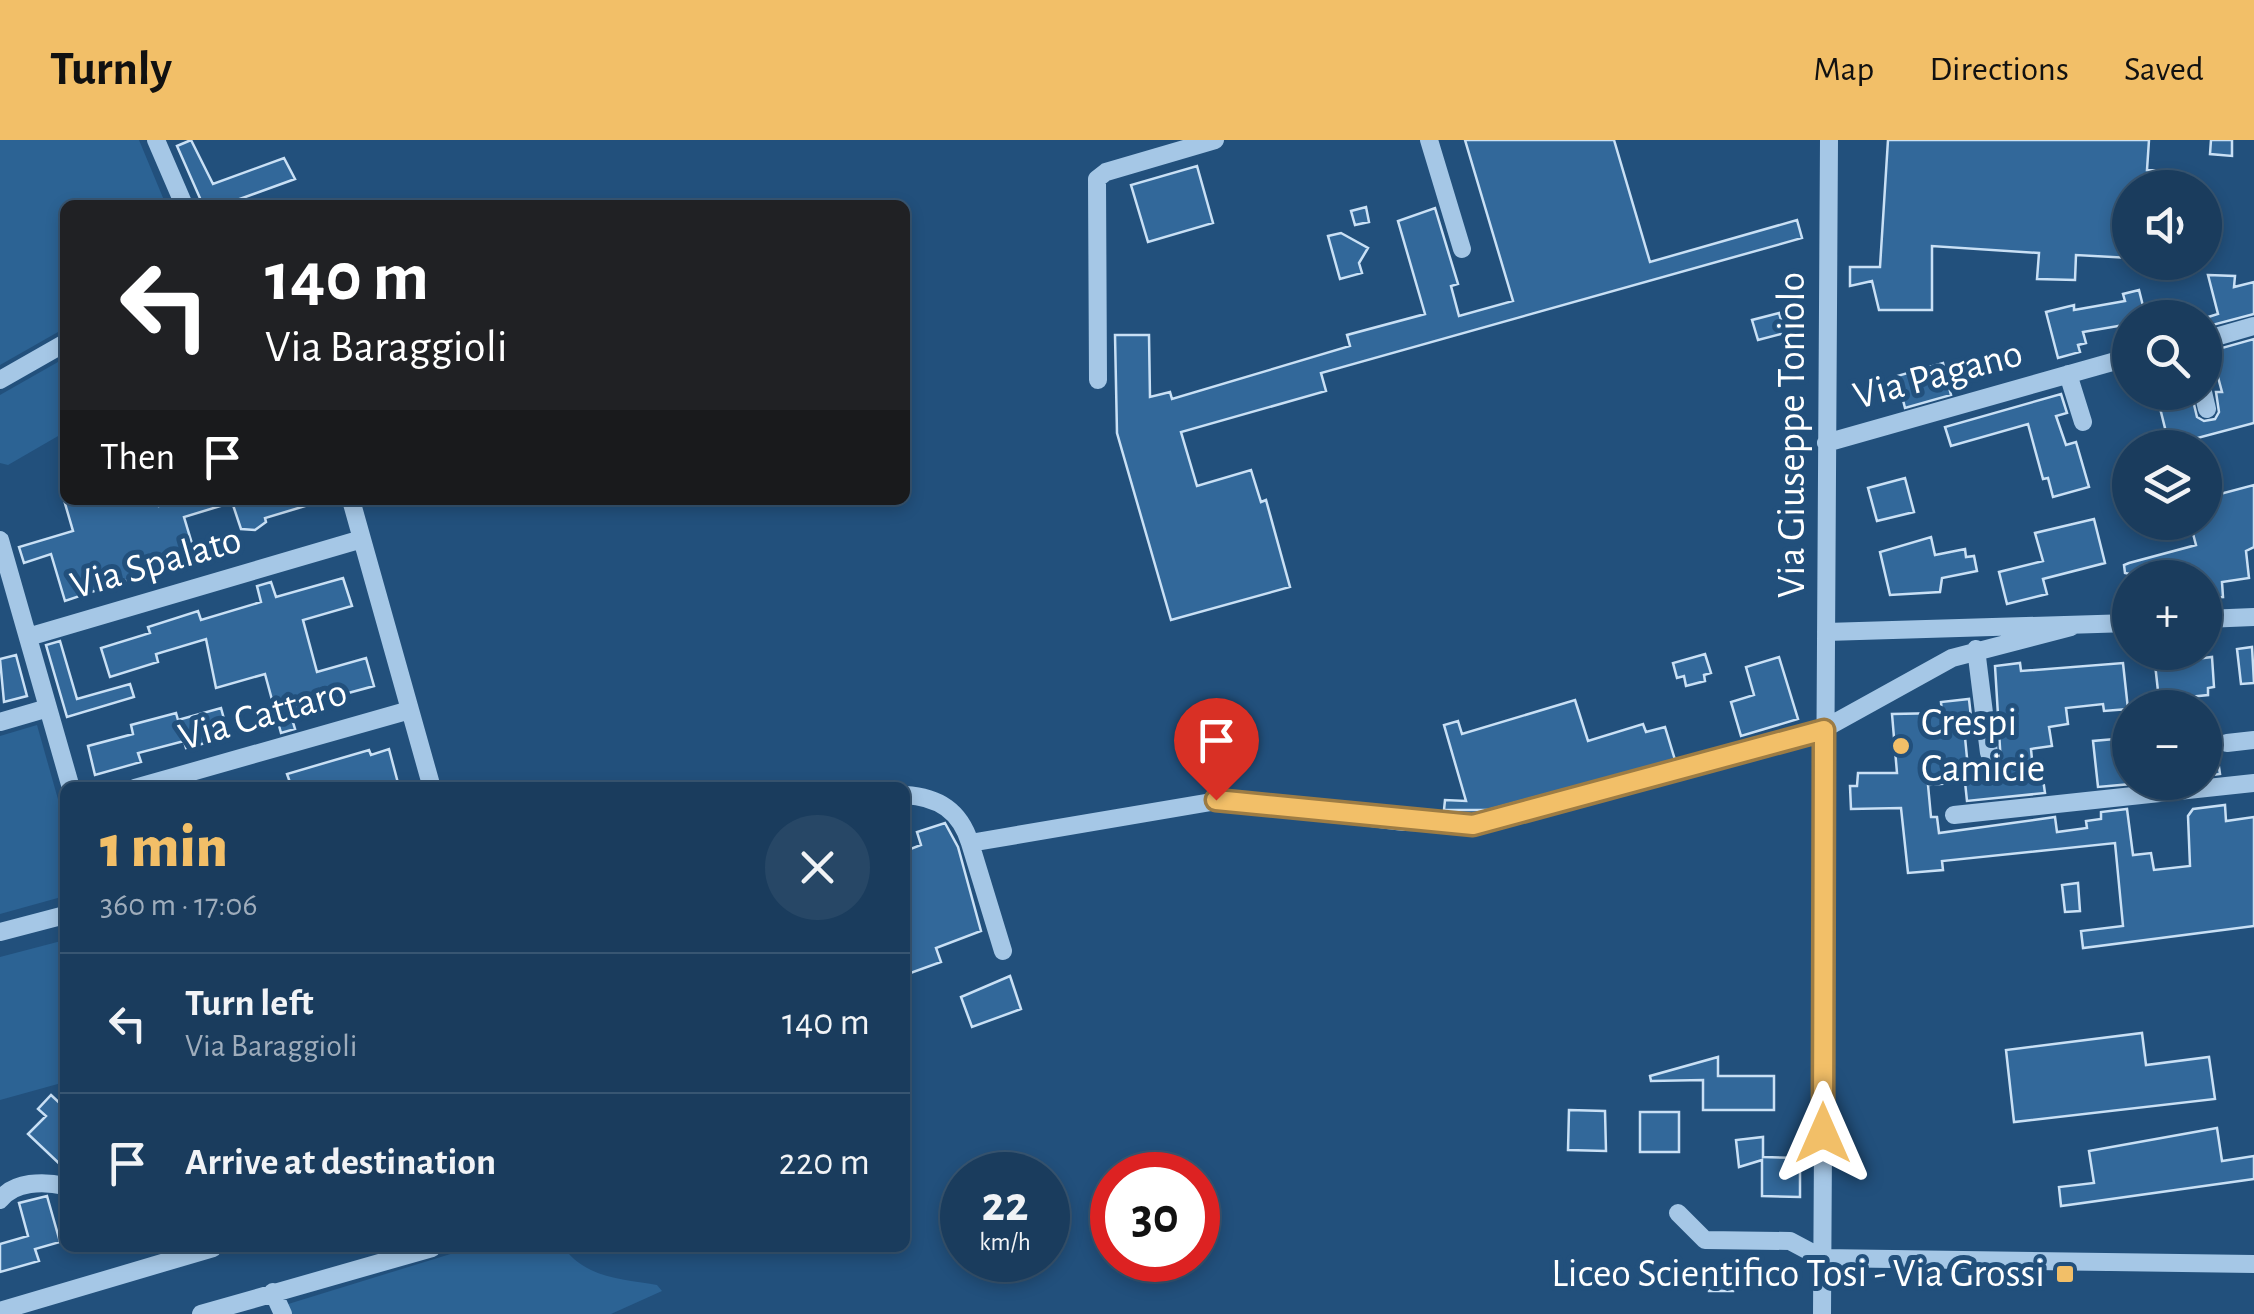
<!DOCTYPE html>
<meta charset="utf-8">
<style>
body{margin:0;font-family:"Alegreya Sans",sans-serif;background:#274766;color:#f1f3f6;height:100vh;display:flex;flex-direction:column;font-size:38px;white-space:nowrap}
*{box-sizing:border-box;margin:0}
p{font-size:32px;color:#9fadbc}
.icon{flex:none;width:55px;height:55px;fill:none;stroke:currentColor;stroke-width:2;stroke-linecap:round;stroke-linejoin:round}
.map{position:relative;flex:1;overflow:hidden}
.sheet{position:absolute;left:60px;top:642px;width:850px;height:470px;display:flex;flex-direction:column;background:#1a3c5d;border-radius:15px;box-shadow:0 5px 15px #0003,0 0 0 2px #385672}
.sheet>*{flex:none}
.hud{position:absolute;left:60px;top:60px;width:850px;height:305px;border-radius:15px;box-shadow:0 5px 15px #0003,0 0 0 2px #385672;background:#202124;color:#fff;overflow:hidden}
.buttons{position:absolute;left:2112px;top:30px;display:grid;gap:20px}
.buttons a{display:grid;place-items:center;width:110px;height:110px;border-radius:50%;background:#1a3c5d;box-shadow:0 5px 15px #0003,0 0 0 2px #385672;font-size:50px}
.speed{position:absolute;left:940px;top:1012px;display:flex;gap:20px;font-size:50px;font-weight:700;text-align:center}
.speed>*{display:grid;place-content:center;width:130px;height:130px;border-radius:50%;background:#1a3c5d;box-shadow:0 5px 15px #0003,0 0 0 2px #385672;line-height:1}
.speed small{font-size:25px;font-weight:400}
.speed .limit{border:15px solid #d22;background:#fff;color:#111}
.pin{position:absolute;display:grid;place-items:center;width:85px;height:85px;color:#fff;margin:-102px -42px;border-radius:50% 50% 50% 0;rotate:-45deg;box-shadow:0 0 10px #0007}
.pin .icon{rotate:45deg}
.me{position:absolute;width:110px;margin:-55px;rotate:0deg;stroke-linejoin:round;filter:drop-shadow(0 0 8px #0008)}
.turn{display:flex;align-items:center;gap:35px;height:210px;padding:0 40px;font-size:45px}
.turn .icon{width:130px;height:130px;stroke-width:2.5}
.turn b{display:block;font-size:70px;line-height:85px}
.then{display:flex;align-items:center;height:95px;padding:0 40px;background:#0003;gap:20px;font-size:38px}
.round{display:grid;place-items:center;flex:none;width:105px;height:105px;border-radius:52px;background:#274766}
.headline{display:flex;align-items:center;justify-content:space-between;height:170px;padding:0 40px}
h1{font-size:60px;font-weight:800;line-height:75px;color:#f2bf68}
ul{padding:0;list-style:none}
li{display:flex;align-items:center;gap:30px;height:140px;padding:0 40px;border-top:2px solid #385672}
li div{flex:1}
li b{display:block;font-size:38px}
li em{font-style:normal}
header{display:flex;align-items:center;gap:60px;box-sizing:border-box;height:140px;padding:0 50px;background:#f2bf68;color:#111}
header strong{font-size:48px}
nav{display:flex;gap:55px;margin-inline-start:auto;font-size:35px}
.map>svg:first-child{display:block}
</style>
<header>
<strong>Turnly</strong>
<nav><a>Map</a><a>Directions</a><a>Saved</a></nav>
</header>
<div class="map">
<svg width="2254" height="1174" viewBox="0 0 2254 1174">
<rect width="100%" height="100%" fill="#22507c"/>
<path fill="#2c6394" d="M0,0H139L166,65H65V188L0,225Z
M65,218V292L8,325L0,323V255Z
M37,585L65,684V756L0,774V596Z
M65,800V942L0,960V817Z
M470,1108H564C586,1138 622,1139 657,1145L662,1151L611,1174H289L285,1165Z"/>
<path fill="#32689a" stroke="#c9e0f5" stroke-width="2.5" d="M191,0L213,44L284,18L295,39L223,65H203L177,6Z
M1465,0H1614L1650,122L1797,80L1802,98L1321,233L1326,251L1181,292L1197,346L1251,330L1261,362L1266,360L1290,447L1171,480L1117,293L1115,195H1149L1150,257L1170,252L1172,259L1350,206L1347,195L1425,174L1398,81L1435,68L1458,144L1451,146L1459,176L1513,161Z
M1888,0H2149L2147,30L2170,31L2169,48H2130V118L2076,115L2075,140L2037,139L2039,113L1932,106V170H1879L1872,141L1850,146V127H1880Z
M2211,0H2232V16L2210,14Z
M1197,26L1213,83L1148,102L1131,45Z
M1366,67L1369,82L1355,85L1351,71Z
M1341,93L1368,108L1359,123L1362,133L1340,139L1328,96Z
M2208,135L2235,136L2234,147L2254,142V174L2205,187V178L2218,174Z
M2139,150L2146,178H2130V184L2083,192L2086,203L2078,205L2080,212L2058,218L2046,172L2074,165V170L2125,161L2123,154Z
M1779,173L1785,193L1758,200L1752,180Z
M2254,199V283L2175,304L2173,295L2167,296L2156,252H2191L2197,277L2204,281L2215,279L2219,272L2216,252H2222L2211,211Z
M1943,223L1951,255L1905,268L1897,236Z
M2061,254L2067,273L2056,276L2066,305L2076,302L2089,347L2053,357L2048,338L2043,339L2028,284L1951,306L1945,287Z
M1905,338L1914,372L1877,381L1868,348Z
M2254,345V407L2246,411L2249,438L2222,442L2223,457L2205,458V438H2191V427L2147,431L2149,438L2125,433L2124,425L2129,423L2196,405L2190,382H2205V358Z
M64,360H158L159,366L181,360H227V364L184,377L196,417L65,461L51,414L24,423L19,407L73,391Z
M240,360H311L312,364L265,378L266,382L255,390L241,389L233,365Z
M2094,379L2105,423L2043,439L2047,454L2007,464L1999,432L2043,421L2035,393Z
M1931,397L1935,415L1965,409L1966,417L1974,416L1977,431L1942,438L1940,452L1890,455L1880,412Z
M343,438L352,466L303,480L317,532L366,518L374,546L289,569L295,589L281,593L265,534L216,548L206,499L156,514L158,522L110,537L101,508L150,493L148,487L198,471L201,480L261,462L257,446L271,442L276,457Z
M60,501L77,559L130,544L134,557L67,577L46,505Z
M2252,507L2254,543L2241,544L2237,509Z
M1705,514L1711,533L1704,535L1705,541L1686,546L1684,536L1677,538L1673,523Z
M16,515L27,556L4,562L0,519Z
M1779,517L1798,579L1741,596L1731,562L1754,555L1746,527Z
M2212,517L2214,547L2208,548V555L2159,560L2155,524Z
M2020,523L2021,531L2123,523L2128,569L2104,571L2103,564L2066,568L2068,584L2049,587L2052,606L2031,609L2034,640L2043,639L2045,653L1967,661L1965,642L1928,645L1931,677H1937L1939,693L2055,677L2057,692L2087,688L2086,681L2101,679V672L2127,669L2133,715L2151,713L2154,730L2190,726L2188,676L2193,669L2225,665L2226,681L2254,677V786L2083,808L2081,791L2123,786L2115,703L1942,721L1943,730L1908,733L1901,668L1851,669L1850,646H1857L1858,633H1897L1892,574L1942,573L1941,562L1969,559L1972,586L1964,587L1968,628L2001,624L1995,526Z
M1575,560L1588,601L1643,584L1646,592L1665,587L1675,620L1488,670H1444L1445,660L1466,661L1444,585L1458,581L1462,594Z
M221,568L229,597L186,608L184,601L138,613L141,622L95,635L88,606L133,594L131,585L176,573L178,580Z
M2126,598L2131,644L2098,647L2093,601Z
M2216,607L2220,634L2205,636V608Z
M389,609L398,643L383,648H292L287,634L369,610L371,615Z
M945,683L958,707L981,791L936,808L941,822L905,835V711L921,705L917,692Z
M2078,743L2080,771L2065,772L2062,745Z
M1010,836L1021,869L972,887L961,857Z
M2142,893L2146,925L2209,917L2215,959L2014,982L2006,910Z
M1718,917V936H1774V970H1703V940L1651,941L1650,936Z
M51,955L65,968V1029L28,994L46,976L38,969Z
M1569,970L1605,971L1606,1011L1568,1010Z
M1640,972H1679V1012H1640Z
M2217,988L2222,1021L2254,1016V1039L2061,1066L2059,1047L2094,1043L2089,1011Z
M1763,997V1017L1800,1018V1057L1762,1056V1020L1739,1027L1736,1000Z
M47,1056L60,1102L35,1109L39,1121L0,1132V1104L28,1096L19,1063Z
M1709,1135H1733V1151H1709Z"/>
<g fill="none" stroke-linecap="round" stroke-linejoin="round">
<path stroke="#a5c7e6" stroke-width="18" d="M156,0L184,65
M1429,0L1462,109
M2205,200L2254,186
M2068,234L2083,282
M0,240L65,203
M1098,240L1097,39L1106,32L1215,0
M2203,252L2207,269
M1826,303L2130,217
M351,360L432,648
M0,400L71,648
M2205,479L2254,477
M1826,492L2130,483
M28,497L362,399
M1976,509L1989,613
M0,582L48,568
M2227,603L2254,600
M135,648L410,570
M905,655C939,657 960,671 970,703L1223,660L1404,682L1490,683L1811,596L1952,518L2071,487
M1954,675L2254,643
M970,703L1003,811
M0,792L65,775
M0,1060C14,1041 44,1041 65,1046
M1678,1073L1705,1100L1790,1101L1822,1118L2254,1124
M273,1152L283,1174
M0,1171L213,1108
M201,1174L432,1108
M1822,1174L1829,0"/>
</g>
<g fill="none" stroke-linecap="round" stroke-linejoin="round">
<g stroke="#9d7c44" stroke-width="25">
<path id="route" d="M1216,660L1473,685L1824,590L1823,993"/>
</g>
<use href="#route" stroke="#f2bf68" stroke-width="18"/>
</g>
<g fill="#f2bf68" stroke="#22507c" stroke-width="4">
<circle cx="1901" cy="606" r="10"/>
<rect x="2055" y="1124" width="20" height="20" rx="5"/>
</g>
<g text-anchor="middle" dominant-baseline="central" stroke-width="10" stroke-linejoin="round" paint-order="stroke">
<g font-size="40" fill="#fff" stroke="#22507c">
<text transform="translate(1938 235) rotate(-15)">Via Pagano</text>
<text transform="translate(1792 295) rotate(-90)">Via Giuseppe Toniolo</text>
<text transform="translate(156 423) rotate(-16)">Via Spalato</text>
<text transform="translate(263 575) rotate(-16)">Via Cattaro</text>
</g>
<g font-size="40" fill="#fff" stroke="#22507c" text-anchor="start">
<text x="1921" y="583">Crespi<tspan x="1921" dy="46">Camicie</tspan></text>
<text x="2045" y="1134" text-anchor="end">Liceo Scientifico Tosi - Via Grossi</text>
</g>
</g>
</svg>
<div class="buttons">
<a><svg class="icon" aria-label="sound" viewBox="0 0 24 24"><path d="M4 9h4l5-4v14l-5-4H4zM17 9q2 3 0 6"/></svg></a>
<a><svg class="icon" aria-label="search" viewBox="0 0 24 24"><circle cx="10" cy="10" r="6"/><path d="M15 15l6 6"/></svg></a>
<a><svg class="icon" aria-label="layers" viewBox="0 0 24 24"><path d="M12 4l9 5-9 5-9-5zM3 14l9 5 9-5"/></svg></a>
<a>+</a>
<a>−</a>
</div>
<div class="speed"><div>22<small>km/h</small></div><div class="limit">30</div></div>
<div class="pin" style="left:1216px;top:660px;background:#d93025"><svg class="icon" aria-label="arrive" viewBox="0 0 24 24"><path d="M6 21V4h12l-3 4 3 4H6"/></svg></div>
<svg class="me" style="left:1823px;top:993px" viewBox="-20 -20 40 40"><path d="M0-17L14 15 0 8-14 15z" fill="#f2bf68" stroke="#fff" stroke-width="4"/></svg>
<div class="hud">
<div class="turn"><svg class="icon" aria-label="left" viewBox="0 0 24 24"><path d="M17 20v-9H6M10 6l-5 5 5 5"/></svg><div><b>140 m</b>Via Baraggioli</div></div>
<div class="then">Then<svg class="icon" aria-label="arrive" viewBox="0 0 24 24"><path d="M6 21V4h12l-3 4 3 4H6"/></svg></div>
</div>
<section class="sheet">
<div class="headline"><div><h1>1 min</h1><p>360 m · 17:06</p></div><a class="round"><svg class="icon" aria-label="close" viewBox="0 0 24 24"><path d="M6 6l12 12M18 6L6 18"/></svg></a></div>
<ul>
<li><svg class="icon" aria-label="left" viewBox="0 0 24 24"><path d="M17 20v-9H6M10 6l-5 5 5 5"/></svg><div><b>Turn left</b><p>Via Baraggioli</p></div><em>140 m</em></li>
<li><svg class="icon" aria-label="arrive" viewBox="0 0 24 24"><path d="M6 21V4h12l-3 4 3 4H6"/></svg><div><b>Arrive at destination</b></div><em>220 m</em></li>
</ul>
</section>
</div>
